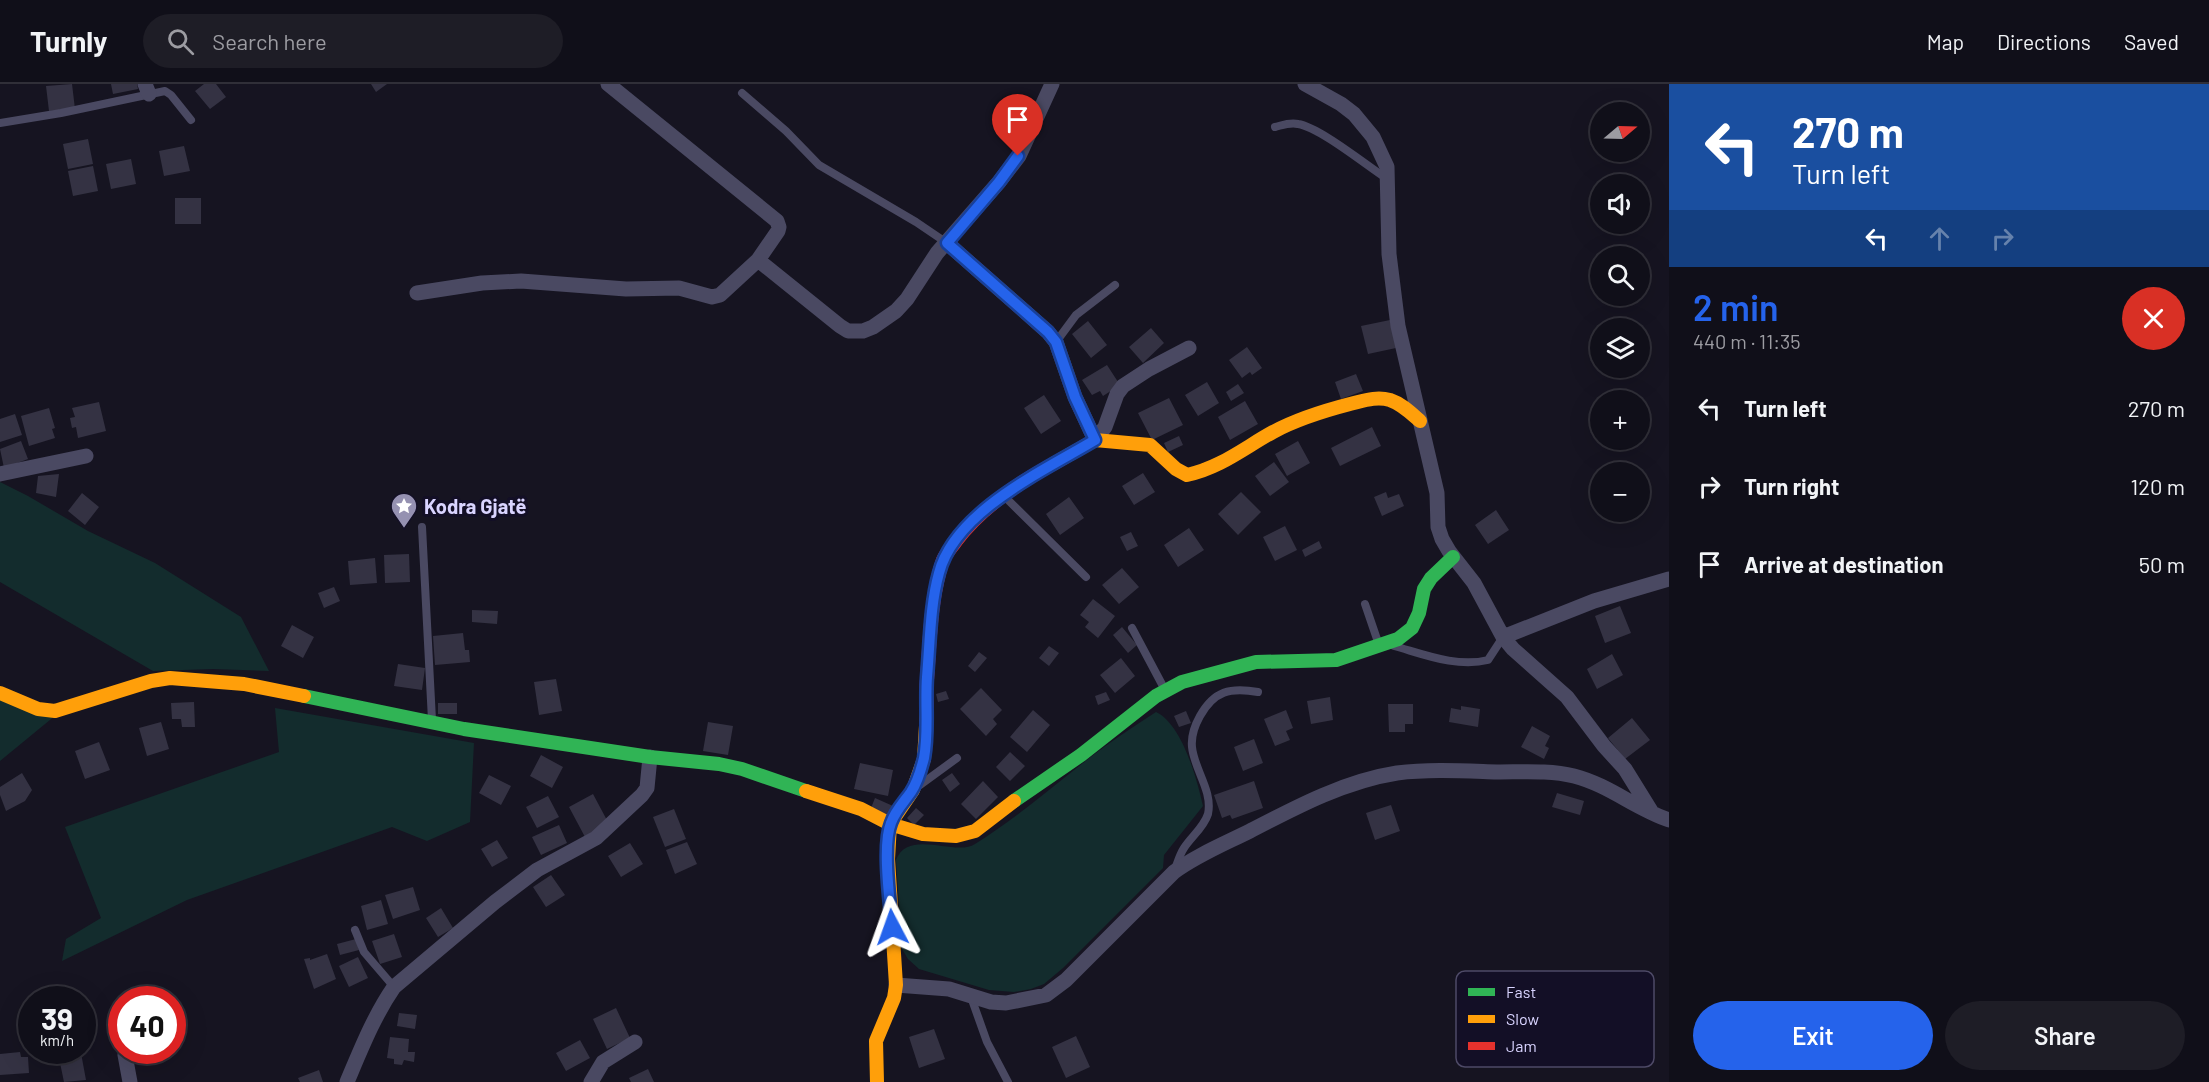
<!DOCTYPE html>
<meta charset="utf-8">
<style>
body{margin:0;font-family:Barlow,sans-serif;background:#1e1d26;color:#f1f3f6;height:100vh;display:flex;flex-direction:column;font-size:22px;white-space:nowrap}
*{box-sizing:border-box;margin:0}
p{font-size:20px;color:#9c9ca2}
.icon{flex:none;width:33px;height:33px;fill:none;stroke:currentColor;stroke-width:2;stroke-linecap:round;stroke-linejoin:round}
.map{position:relative;flex:1;overflow:hidden}
.panel{display:flex;flex-direction:column;background:#100f19;width:540px}
.panel>*{flex:none}
.hud{background:#1a4fa0;color:#fff;overflow:hidden}
.needle{width:39px;rotate:71deg}
.buttons{position:absolute;left:1590px;top:18px;display:grid;gap:12px}
.buttons a{display:grid;place-items:center;width:60px;height:60px;border-radius:50%;background:#100f19;box-shadow:0 6px 24px #0002,0 0 0 2px #302f38;font-size:30px}
.speed{position:absolute;left:18px;top:902px;display:flex;gap:12px;font-size:30px;font-weight:700;text-align:center}
.speed>*{display:grid;place-content:center;width:78px;height:78px;border-radius:50%;background:#100f19;box-shadow:0 6px 24px #0002,0 0 0 2px #302f38;line-height:1}
.speed small{font-size:15px;font-weight:400}
.speed .limit{border:9px solid #d22;background:#fff;color:#111}
.pin{position:absolute;display:grid;place-items:center;width:51px;height:51px;color:#fff;margin:-62px -26px;border-radius:50% 50% 50% 0;rotate:-45deg;box-shadow:0 0 6px #0007}
.pin .icon{rotate:45deg}
.me{position:absolute;width:66px;margin:-33px;rotate:356deg;stroke-linejoin:round;filter:drop-shadow(0 0 4px #0008)}
.turn{display:flex;align-items:center;gap:21px;height:126px;padding:0 24px;font-size:27px}
.turn .icon{width:78px;height:78px;stroke-width:2.5}
.turn b{display:block;font-size:42px;line-height:51px}
.lanes{display:flex;align-items:center;height:57px;padding:0 24px;background:#0003;justify-content:center;gap:30px;direction:ltr}
.lanes .off{opacity:.35}
.round{display:grid;place-items:center;flex:none;width:63px;height:63px;border-radius:32px;background:#1e1d26}
.summary{display:flex;align-items:center;justify-content:space-between;height:102px;padding:0 24px}
h1{font-size:36px;font-weight:600;line-height:45px;color:#2563eb}
.action{display:flex;gap:12px;margin-top:auto;padding:12px 24px}
.action a{flex:1;height:69px;border-radius:36px;background:#2563eb;color:#fff;font-size:24px;font-weight:600;line-height:69px;text-align:center}
.action a+a{background:#1e1d26;color:#f1f3f6}
ul{padding:0;list-style:none}
li{display:flex;align-items:center;gap:18px;height:78px;padding:0 24px}
li div{flex:1}
li b{display:block;font-size:22px}
li em{font-style:normal}
header{display:flex;align-items:center;gap:36px;box-sizing:border-box;height:84px;padding:0 30px;background:#100f19;border-bottom:2px solid #302f38}
header strong{font-size:28px}
nav{display:flex;gap:33px;margin-inline-start:auto;font-size:21px}
.search{width:420px;height:54px;background:#1e1d26;display:flex;align-items:center;gap:15px;box-sizing:border-box;padding:0 21px;border-radius:33px;color:#9c9ca2;font-size:22px}
main{display:flex;flex:1;min-height:0}
.map>svg:first-child{display:block}
</style>
<header>
<strong>Turnly</strong>
<div class="search"><svg class="icon" aria-label="search" viewBox="0 0 24 24"><circle cx="10" cy="10" r="6"/><path d="M15 15l6 6"/></svg>Search here</div>
<nav><a>Map</a><a>Directions</a><a>Saved</a></nav>
</header>
<main>
<div class="map">
<svg width="1669" height="998" viewBox="0 0 1669 998">
<rect width="100%" height="100%" fill="#161421"/>
<path fill="#132c2d" d="M0,398L28,412L88,447L155,479L241,533L269,587L213,585L153,587L0,498Z
M0,614L56,631L0,677Z
M275,624L474,659L470,738L427,757L392,743L187,816L62,877L66,855L101,834L65,743L279,668Z
M1156,628C1182,640 1197,695 1203,722L1164,771L1163,784L1063,884L1044,900L1031,905L1014,908L989,906L919,885L908,875L902,865L896,776C908,744 956,773 975,760C1015,735 1051,704 1088,675C1110,658 1133,643 1156,628Z"/>
<path fill="#343243" d="M72,0L75,25L49,27L46,2Z
M111,0H137L138,5L113,10Z
M204,0H216L226,13L210,25L195,7Z
M371,0H387L376,8Z
M88,55L93,80L68,85L63,60Z
M184,62L190,87L164,92L159,67Z
M131,75L136,100L111,105L106,80Z
M93,82L98,107L73,112L68,87Z
M175,114H201V140H175Z
M1390,236L1396,264L1368,270L1361,242Z
M1088,237L1107,261L1091,274L1072,250Z
M1151,244L1164,259L1143,279L1129,263Z
M1247,263L1262,284L1252,291L1250,288L1242,294L1229,276Z
M1107,281L1120,301L1103,312L1100,307L1092,311L1082,296Z
M1356,290L1363,307L1341,315L1335,298Z
M1207,298L1219,319L1198,332L1185,311Z
M1238,300L1244,309L1231,317L1226,308Z
M1044,311L1061,337L1041,350L1024,324Z
M1169,314L1183,341L1152,356L1138,329Z
M1245,317L1258,340L1230,356L1218,333Z
M99,318L106,347L78,354L76,343L72,344L70,334L75,333L72,324Z
M49,324L55,344L52,345L55,354L29,362L21,332Z
M15,330L22,351L0,358V335Z
M1372,343L1381,362L1340,382L1331,364Z
M1179,352L1183,361L1168,368L1164,359Z
M21,357L28,375L4,384L0,365Z
M1298,357L1310,379L1287,392L1275,370Z
M1274,378L1289,398L1270,412L1255,392Z
M1143,389L1155,408L1134,421L1122,402Z
M59,390L56,413L36,409L38,392Z
M1241,408L1261,428L1238,451L1218,430Z
M1386,408L1388,414L1399,410L1404,422L1382,432L1374,413Z
M82,409L99,423L85,441L68,427Z
M1069,413L1084,434L1060,451L1046,430Z
M1496,426L1509,446L1488,460L1475,441Z
M1285,442L1297,466L1275,477L1263,453Z
M1189,444L1204,466L1178,483L1164,461Z
M1131,448L1138,462L1127,467L1120,453Z
M1319,457L1322,464L1305,473L1302,466Z
M409,470L410,498L385,499L384,471Z
M375,474L377,499L350,501L348,477Z
M1122,484L1139,503L1119,520L1102,501Z
M334,503L340,517L324,524L318,509Z
M1093,515L1115,532L1098,554L1085,543L1089,538L1080,531Z
M1620,522L1631,549L1605,559L1595,532Z
M472,526L498,527L497,540L472,538Z
M292,541L314,553L303,574L281,562Z
M1122,543L1137,561L1128,569L1113,551Z
M463,549L465,566H469L470,578L435,581L433,552Z
M1049,562L1059,569L1049,582L1039,574Z
M979,568L987,574L975,588L968,582Z
M1612,570L1623,591L1597,605L1587,585Z
M1121,574L1135,592L1115,609L1100,591Z
M398,580L425,584L422,606L394,602Z
M556,595L562,627L539,631L534,598Z
M981,604L1002,626L993,635L997,640L986,652L960,625Z
M946,607L949,615L938,618L936,610Z
M1106,608L1110,616L1098,621L1095,612Z
M1330,613L1333,636L1311,640L1307,617Z
M194,618L195,643H182L181,635H172L171,619Z
M438,619H457V630H438Z
M1388,620H1413V640H1405V648H1389Z
M1461,622L1480,625L1478,643L1449,638L1451,624L1461,626Z
M1033,626L1050,641L1027,668L1010,653Z
M1286,626L1293,644L1286,647L1290,656L1275,662L1264,635Z
M1186,627L1191,639L1179,643L1174,632Z
M1632,634L1650,656L1625,675L1608,654Z
M161,638L169,665L147,672L139,644Z
M708,638L733,642L728,671L703,667Z
M1532,642L1550,652L1545,662L1549,664L1544,675L1521,663Z
M1254,655L1263,679L1243,687L1234,663Z
M99,658L110,686L85,695L75,667Z
M1010,668L1025,682L1010,697L996,683Z
M541,671L563,683L552,704L530,692Z
M860,679L893,686L888,712L854,705Z
M22,689L32,706L25,717L6,727L0,711V703Z
M952,689L960,700L950,708L942,696Z
M489,691L511,702L501,721L479,709Z
M983,697L998,713L976,735L961,720Z
M1254,697L1263,724L1232,735L1230,731L1222,734L1214,711Z
M1557,709L1584,717L1580,731L1552,723Z
M593,710L609,740L585,753L569,723Z
M548,712L559,733L537,744L526,723Z
M875,714L893,722L889,732L871,724Z
M1391,721L1400,747L1375,756L1366,729Z
M916,724L924,731L914,741L907,734Z
M674,725L686,755L665,763L653,733Z
M559,741L567,759L541,771L532,753Z
M497,756L508,774L492,783L481,765Z
M687,758L697,780L675,790L666,766Z
M630,759L643,780L621,793L608,772Z
M551,791L565,811L546,823L533,803Z
M413,803L420,826L393,835L385,811Z
M381,816L388,840L367,846L361,822Z
M441,824L453,844L438,853L426,834Z
M394,850L402,873L380,880L372,857Z
M356,855L359,866L340,871L337,860Z
M327,870L336,895L314,905L304,875L310,874V876Z
M358,873L368,894L349,903L339,882Z
M616,924L630,954L607,965L593,935Z
M399,929L417,931L415,945L397,942Z
M934,945L945,975L919,984L909,953Z
M1076,952L1090,983L1066,994L1052,963Z
M390,953L409,955L408,968H415L414,978L404,976L402,981L394,980V975L387,974Z
M580,956L590,974L566,987L556,969Z
M20,968L21,973H28L29,989L0,991V970Z
M81,969L86,996L64,998L59,974Z
M648,985L654,998H631L629,994Z
M319,986L323,998H300L298,994Z"/>
<g fill="none" stroke-linecap="round" stroke-linejoin="round">
<path stroke="#4a4962" stroke-width="8" d="M742,9L786,47L819,81L916,138L947,159
M0,39L61,29L165,7L171,11L191,36
M1275,43C1283,41 1290,38 1298,40C1319,43 1366,81 1386,94
M1056,258L1076,231L1115,201
M1004,412L1086,493
M422,443L432,636
M1365,520L1379,561
M1132,544L1165,606
M1394,562C1423,570 1457,584 1488,576L1503,553
M920,701L957,674
M1175,785C1178,777 1180,770 1184,764C1192,752 1204,743 1208,730C1213,707 1194,685 1192,663C1191,653 1195,641 1200,632C1214,607 1230,603 1258,608
M355,846L364,868L394,903
M971,913L987,958L1008,998"/>
<path stroke="#4a4962" stroke-width="15" d="M145,0L149,10
M1305,0L1341,20L1354,30L1373,53L1387,83L1389,170L1398,242L1437,409L1438,443L1442,455L1449,467L1474,499L1503,553L1513,565L1567,613L1604,662L1625,685L1651,727
M947,159L1048,248L1056,258L1075,313L1095,356L1105,343L1117,310L1123,302L1149,285L1189,264
M758,176L840,242L848,247H863L873,243L896,227L907,215L937,169L999,98L1019,72L1052,0
M417,209L482,199L521,197L626,205L679,204L712,213L720,211L758,176L778,147L779,143L777,137L608,0
M0,390L86,372
M1503,553L1594,517L1669,495
M896,901L949,905L991,918L1006,919L1046,911L1066,896L1174,788C1197,771 1224,760 1250,747C1296,723 1345,697 1397,689C1430,685 1464,687 1497,688C1523,688 1550,686 1574,692C1609,701 1636,725 1669,736
M125,971L130,998
M347,998C361,965 374,932 394,903L495,818L537,786L596,754L642,711L647,704L650,673
M591,998L603,978L635,958"/>
<path stroke="#30b455" stroke-width="14" d="M304,612L464,645L650,673L719,680L742,685L806,707
M1014,717L1081,671L1156,612L1182,598L1256,578L1336,576L1398,555L1412,544L1419,529L1424,505L1431,494L1453,473"/>
<path stroke="#ff9f0a" stroke-width="14" d="M1053,380L1095,356L1150,361L1176,385L1187,391C1220,384 1244,364 1273,348C1297,335 1323,327 1350,320C1363,317 1376,312 1390,316C1402,320 1411,329 1420,337
M0,609L38,625L55,627L151,597L170,594L244,600L304,612
M806,707L861,725L890,740L923,750L956,752L975,747L1014,717
M877,998L876,957L894,914L896,901L888,775L890,740L913,706L924,675L927,625"/>
<path stroke="#e5322d" stroke-width="14" d="M927,625L926,608C930,565 929,517 943,476C946,469 952,463 956,457C982,423 1017,400 1053,380"/>
</g>
<g fill="none" stroke-linecap="round" stroke-linejoin="round">
<g stroke="#184099" stroke-width="15">
<path id="route" d="M892,843C890,818 882,761 891,739C895,727 904,718 911,708C917,699 921,686 924,674C929,648 925,620 927,593C930,559 930,521 939,489C955,427 1045,386 1095,356L1075,313L1056,258L1048,248L947,159L999,98L1018,72"/>
</g>
<use href="#route" stroke="#2563eb" stroke-width="10"/>
</g>
<defs>
<g id="sight-pin" transform="scale(1.35)"><path d="M0 17L-7.5 6A9.5 9.5 0 1 1 7.5 6Z" fill="#9591b1" stroke="#130f26"/><path d="M0-6L1.8-2.2L6-1.7L2.9 1.2L3.7 5.4L0 3.3L-3.7 5.4L-2.9 1.2L-6-1.7L-1.8-2.2Z" fill="#fff"/></g>
</defs>
<g fill-rule="evenodd">
<use href="#sight-pin" x="404" y="422"/>
</g>
<g text-anchor="middle" dominant-baseline="central" stroke-width="6" stroke-linejoin="round" paint-order="stroke">
<g font-size="20" font-weight="bold" fill="#d9d4ff" stroke="#130f26" text-anchor="start">
<text x="424" y="422">Kodra Gjatë</text>
</g>
</g>
<rect x="1456" y="887" width="198" height="96" rx="9" fill="#130f26" stroke="#4e4a67" stroke-width="1.5"/>
<rect x="1468" y="904" width="27" height="8" fill="#30b455"/>
<rect x="1468" y="931" width="27" height="8" fill="#ff9f0a"/>
<rect x="1468" y="958" width="27" height="8" fill="#e5322d"/>
<g font-size="16" fill="#d9d4ff">
<text x="1506" y="914">Fast</text>
<text x="1506" y="941">Slow</text>
<text x="1506" y="968">Jam</text>
</g>
</svg>
<div class="buttons">
<a><svg class="needle" viewBox="-14 -14 28 28"><path d="M0-13l5 13h-10z" fill="#e53935"/><path d="M0 13l5-13h-10z" fill="#9c9ca2"/></svg></a>
<a><svg class="icon" aria-label="sound" viewBox="0 0 24 24"><path d="M4 9h4l5-4v14l-5-4H4zM17 9q2 3 0 6"/></svg></a>
<a><svg class="icon" aria-label="search" viewBox="0 0 24 24"><circle cx="10" cy="10" r="6"/><path d="M15 15l6 6"/></svg></a>
<a><svg class="icon" aria-label="layers" viewBox="0 0 24 24"><path d="M12 4l9 5-9 5-9-5zM3 14l9 5 9-5"/></svg></a>
<a>+</a>
<a>−</a>
</div>
<div class="speed"><div>39<small>km/h</small></div><div class="limit">40</div></div>
<div class="pin" style="left:1018px;top:72px;background:#d93025"><svg class="icon" aria-label="arrive" viewBox="0 0 24 24"><path d="M6 21V4h12l-3 4 3 4H6"/></svg></div>
<svg class="me" style="left:892px;top:843px" viewBox="-20 -20 40 40"><path d="M0-17L14 15 0 8-14 15z" fill="#2563eb" stroke="#fff" stroke-width="4"/></svg>
</div>
<section class="panel">
<div class="hud">
<div class="turn"><svg class="icon" aria-label="left" viewBox="0 0 24 24"><path d="M17 20v-9H6M10 6l-5 5 5 5"/></svg><div><b>270 m</b>Turn left</div></div>
<div class="lanes"><svg class="icon" aria-label="left" viewBox="0 0 24 24"><path d="M17 20v-9H6M10 6l-5 5 5 5"/></svg><svg class="icon off" aria-label="ahead" viewBox="0 0 24 24"><path d="M12 20V5M6 11l6-6 6 6"/></svg><svg class="icon off" aria-label="right" viewBox="0 0 24 24"><path d="M7 20v-9h11M14 6l5 5-5 5"/></svg></div>
</div>
<div class="summary"><div><h1>2 min</h1><p>440 m · 11:35</p></div><a class="round" style="background:#d93025;color:#fff"><svg class="icon" aria-label="close" viewBox="0 0 24 24"><path d="M6 6l12 12M18 6L6 18"/></svg></a></div>
<ul>
<li><svg class="icon" aria-label="left" viewBox="0 0 24 24"><path d="M17 20v-9H6M10 6l-5 5 5 5"/></svg><div><b>Turn left</b></div><em>270 m</em></li>
<li><svg class="icon" aria-label="right" viewBox="0 0 24 24"><path d="M7 20v-9h11M14 6l5 5-5 5"/></svg><div><b>Turn right</b></div><em>120 m</em></li>
<li><svg class="icon" aria-label="arrive" viewBox="0 0 24 24"><path d="M6 21V4h12l-3 4 3 4H6"/></svg><div><b>Arrive at destination</b></div><em>50 m</em></li>
</ul>
<div class="action"><a>Exit</a><a>Share</a></div>
</section>
</main>
